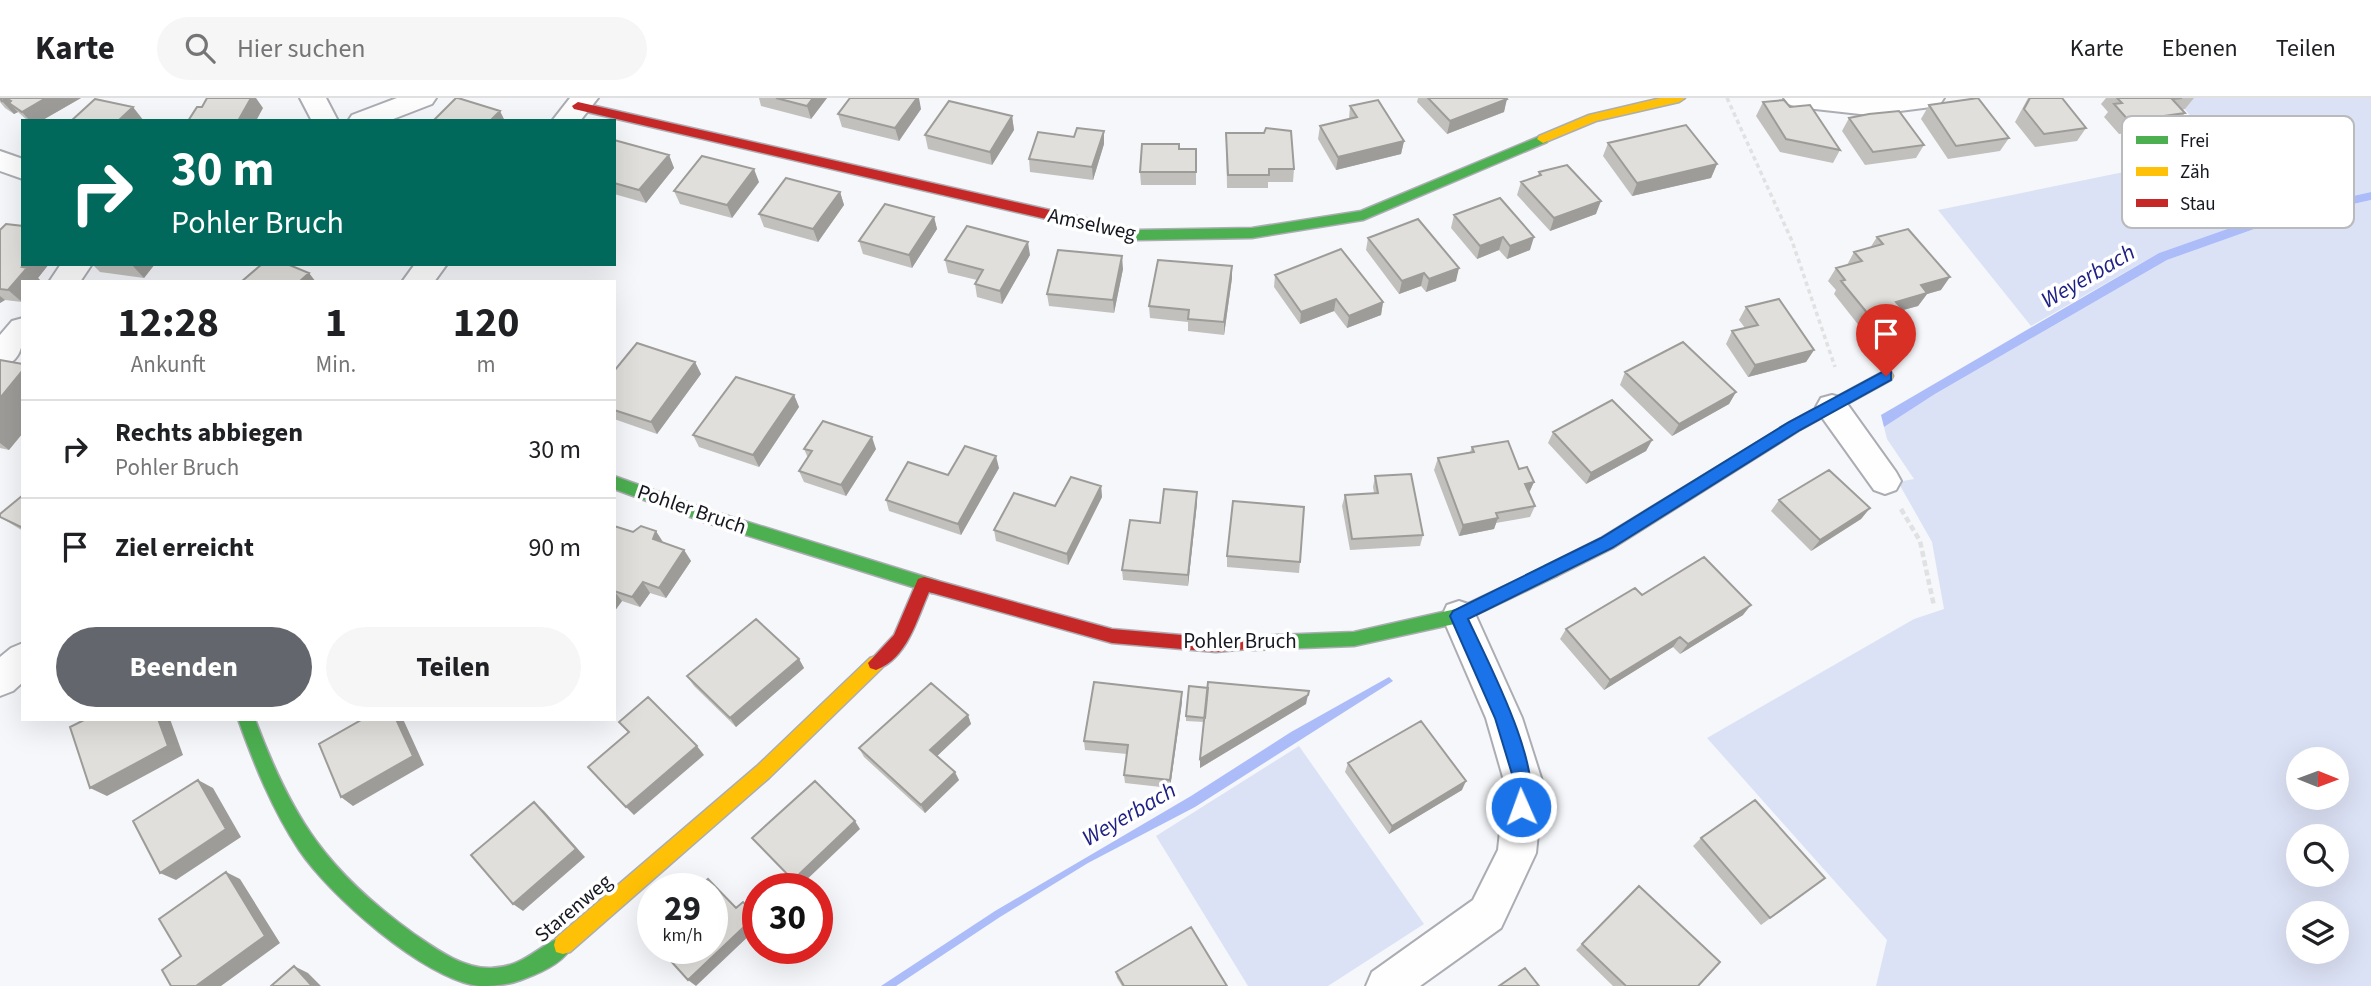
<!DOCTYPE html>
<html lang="de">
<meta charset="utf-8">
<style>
body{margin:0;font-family:"Source Sans 3",sans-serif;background:#f6f6f6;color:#202124;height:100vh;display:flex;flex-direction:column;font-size:26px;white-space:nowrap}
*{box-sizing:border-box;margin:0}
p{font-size:23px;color:#757577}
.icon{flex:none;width:38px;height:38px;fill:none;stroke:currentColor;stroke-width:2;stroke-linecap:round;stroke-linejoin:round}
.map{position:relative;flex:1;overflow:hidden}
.drawer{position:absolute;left:21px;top:182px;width:595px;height:441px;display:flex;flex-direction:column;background:#fff;border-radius:0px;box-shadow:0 7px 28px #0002}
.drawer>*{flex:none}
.hud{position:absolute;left:21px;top:21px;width:595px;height:147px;border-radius:0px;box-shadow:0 7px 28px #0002;background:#00695c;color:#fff;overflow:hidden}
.needle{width:46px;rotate:91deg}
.buttons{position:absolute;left:2286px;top:649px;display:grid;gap:14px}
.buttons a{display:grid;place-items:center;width:63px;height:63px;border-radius:50%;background:#fff;box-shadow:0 7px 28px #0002;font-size:35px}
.speed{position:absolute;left:637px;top:775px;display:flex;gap:14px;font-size:35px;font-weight:700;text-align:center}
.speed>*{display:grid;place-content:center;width:91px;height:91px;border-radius:50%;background:#fff;box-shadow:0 7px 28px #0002;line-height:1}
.speed small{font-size:18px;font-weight:400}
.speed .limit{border:10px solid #d22;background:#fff;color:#111}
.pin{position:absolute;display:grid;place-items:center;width:60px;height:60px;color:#fff;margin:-72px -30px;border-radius:50% 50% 50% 0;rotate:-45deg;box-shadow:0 0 7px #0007}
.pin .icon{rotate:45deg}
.me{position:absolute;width:77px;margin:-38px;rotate:358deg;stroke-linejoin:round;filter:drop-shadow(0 0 5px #0008)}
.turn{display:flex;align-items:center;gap:24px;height:147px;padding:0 35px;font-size:32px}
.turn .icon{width:91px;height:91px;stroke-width:2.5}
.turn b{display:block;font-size:49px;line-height:60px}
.eta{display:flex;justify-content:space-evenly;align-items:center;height:119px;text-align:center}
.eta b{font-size:42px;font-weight:700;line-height:49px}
.action{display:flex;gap:14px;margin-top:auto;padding:14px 35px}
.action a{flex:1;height:80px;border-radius:42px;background:#63666c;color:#fff;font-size:28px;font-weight:700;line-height:80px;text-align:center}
.action a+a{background:#f6f6f6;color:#202124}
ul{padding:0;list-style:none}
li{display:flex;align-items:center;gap:21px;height:98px;padding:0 35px;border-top:2px solid #e0e0e0}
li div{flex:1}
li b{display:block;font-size:26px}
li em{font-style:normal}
header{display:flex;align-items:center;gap:42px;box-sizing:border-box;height:98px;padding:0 35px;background:#fff;border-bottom:2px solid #e0e0e0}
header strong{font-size:33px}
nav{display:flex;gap:38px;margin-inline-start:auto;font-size:24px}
.search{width:490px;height:63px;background:#f6f6f6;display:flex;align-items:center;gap:18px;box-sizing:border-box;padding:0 24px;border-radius:38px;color:#757577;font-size:26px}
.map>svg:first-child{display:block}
</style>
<header>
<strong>Karte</strong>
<div class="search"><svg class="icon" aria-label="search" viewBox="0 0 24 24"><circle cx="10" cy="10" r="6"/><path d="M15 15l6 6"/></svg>Hier suchen</div>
<nav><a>Karte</a><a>Ebenen</a><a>Teilen</a></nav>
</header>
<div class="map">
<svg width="2371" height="888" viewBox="0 0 2371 888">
<rect width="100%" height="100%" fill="#f5f7fa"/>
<path fill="#dce2f5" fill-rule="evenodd" d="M2175,0H2371V94L2267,117L2159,155L2031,228L1938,112L2222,54Z
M2371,102V888H1876L1887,842L1707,640L1914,521L1944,511L1932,444L1898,384L1914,381L1887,341L1884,329L1935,296L2167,162L2274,124ZM2298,662H2336V700H2298ZM2298,738H2336V777H2298ZM2298,816H2336V854H2298Z
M1299,648L1424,826L1328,888H1248L1156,738Z"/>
<path fill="#acbcf9" d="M2371,94V102L2274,124L2167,162L1935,296L1884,329L1881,317L2159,155L2267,117Z
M1389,579L1393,583L1195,709L1088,765L1000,819L896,888H881L995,813L1191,698L1291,634Z"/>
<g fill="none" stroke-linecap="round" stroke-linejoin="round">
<g stroke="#abadb3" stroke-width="4">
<path id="street" d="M300,0H326L338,23H312Z
M397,0H436L432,6L388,23H348L352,17Z
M570,0H598L580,23H552Z
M1784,0H1944L1940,6L1931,9L1869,17L1797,9L1788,6Z
M0,53L23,61V81L0,73Z
M61,166H92L80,184H49Z
M415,166H447L434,184H402Z
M23,220C23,242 25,262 0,270V237L12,223Z
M1832,297L1843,300L1896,374L1901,383L1896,392L1885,396L1874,392L1821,318L1816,309L1821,300Z
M1459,503L1471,507L1476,518L1522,620L1543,686L1536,755L1501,830L1420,888H1366L1372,874L1473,802L1498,752L1505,686L1486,620L1442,518L1447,507Z
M23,545V584L13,593L0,598V559L11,550Z"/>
</g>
<g stroke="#abadb3" stroke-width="3">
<path id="fast" d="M1543,37L1549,41L1547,44L1363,122L1252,140L1138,142L1085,130L1078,125L1085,120L1138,132L1252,130L1361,113Z
M614,378L706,411L932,481L938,483L940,488L938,493L932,495L704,424L614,391Z
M1551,466L1557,468L1559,473L1557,478L1459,525L1354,548L1252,552L1246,550L1244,545L1246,540L1252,538L1354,534L1456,511Z
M238,621H255C292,721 327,773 414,836C436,851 463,871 491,870C524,869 536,849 563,838L570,840L572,847C565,865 538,876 521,882C508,887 493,888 479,888C424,881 329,797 299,752C272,711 254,666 238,621Z"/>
</g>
<g stroke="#abadb3" stroke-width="3">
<path id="slow" d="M1661,0H1685L1679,4L1596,23L1543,45L1537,41L1539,38L1589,17Z
M1886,272L1891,274L1893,278L1891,282L1800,332L1613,450L1557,478L1551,480L1545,478L1543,473L1545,468L1601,440L1790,324Z
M876,558L882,560L884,565L882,570L769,680L570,854L563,856L556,854L554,847L556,840L757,668L870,560Z"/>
</g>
<g stroke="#abadb3" stroke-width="3">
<path id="jam" d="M578,4L1085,120L1092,125L1085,130L574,11L572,8Z
M924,479L1112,531L1216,540L1252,538L1258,540L1260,545L1258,550L1216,554L1112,545L929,494C917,521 907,561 876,572L870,570L868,565L894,537L918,481Z"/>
</g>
<path stroke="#e0e1e2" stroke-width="3.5" stroke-dasharray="4.5 3.5" stroke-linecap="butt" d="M1727,0L1792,143L1835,269"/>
<path stroke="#e0e1e2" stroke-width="4.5" stroke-dasharray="6 3.5" stroke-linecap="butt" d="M1901,411L1920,443L1934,508"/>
<use href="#street" fill="#fefefe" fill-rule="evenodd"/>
<use href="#fast" fill="#4caf50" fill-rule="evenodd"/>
<use href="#slow" fill="#ffc107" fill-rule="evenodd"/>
<use href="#jam" fill="#c62828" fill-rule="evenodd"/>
</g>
<path fill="#c1c0bc" d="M0,0H81L41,23H28L18,14L14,16L5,10L0,4Z
M759,0H827L811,21L761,8Z
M1418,0H1506L1504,14L1447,36L1417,4Z
M2028,0H2062L2086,30L2077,43L2035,49L2015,24Z
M2106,0H2194L2185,11L2182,12L2185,15L2174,28L2119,36L2104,19L2108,14L2101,6Z
M1763,4L1790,9L1840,52L1833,65L1780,54L1756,18Z
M1929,7L2009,40L2000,53L1948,61L1921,21Z
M1350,8L1404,43L1401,56L1336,72L1318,41L1320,28L1349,21Z
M921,11L899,43L842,29L838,16Z
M1012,18L1014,32L992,67L928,51L925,37Z
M1849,20L1924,47L1916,60L1865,67L1842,33Z
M1226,35L1294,71L1293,84H1268V90H1227Z
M1074,39L1104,46L1093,82L1030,74L1029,61Z
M614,42L669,57L674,70L646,105L614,96Z
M1608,45L1717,66L1711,80L1632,98L1603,58Z
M1179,51H1196V87H1141L1140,74Z
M1539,74L1596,116L1550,133L1517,97L1521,84L1538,78Z
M759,84L732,120L680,106L674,93Z
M840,94L844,107L818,144L764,129L759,116Z
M1454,117L1530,152L1507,161L1499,152L1477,161L1451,130Z
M934,119L937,131L912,170L863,156L859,143Z
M0,132L23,166H49L38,180L41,183L40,184H23L22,204L5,202L0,205Z
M1877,139L1941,192L1927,196L1918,208L1903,212L1904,213L1896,225L1864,234L1834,196L1836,192L1828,183L1836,170L1847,167L1854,154L1870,150Z
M1368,140L1456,183L1426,194L1421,188L1399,196L1366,152Z
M1030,157L1002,206L977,199L975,186L977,182L948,175L945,162Z
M92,166H155L144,180L100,174Z
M1123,171L1114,215L1049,208L1047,196Z
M1275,177L1383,204L1381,217L1347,230L1334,213L1300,226L1274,189Z
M1232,180L1224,237L1188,233V224L1150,220L1149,208Z
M1746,209L1814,252L1806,264L1748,279L1726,246L1732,233L1745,230L1739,222Z
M0,262L9,352L0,350Z
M695,264L701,276L657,336L614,321V273Z
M1625,274L1736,294L1729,306L1672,338L1620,287Z
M794,297L799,309L759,369L699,349L693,337Z
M1553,334L1652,342L1646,353L1586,386L1548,345Z
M1472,349L1534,384L1529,395L1535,408L1530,419L1496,425L1494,431L1459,438L1434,372L1438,360L1470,354Z
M804,351H876L846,398L804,384L799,373L808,360Z
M999,370L961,437L889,413L886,402L948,377Z
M1375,378L1423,437L1420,448L1350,452L1342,408L1345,397L1374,395L1373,389Z
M1101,388L1102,399L1068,467L996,443L994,432L1055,408Z
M23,397V433L0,419Z
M1779,402L1870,410L1861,421L1811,453L1771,413Z
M1197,405L1188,488L1123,482L1122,472L1160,425Z
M614,428L684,452L691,463L666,500L650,495L640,509L622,503L614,514Z
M1227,458L1300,464L1299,475L1227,469Z
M1642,497L1743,517L1680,556L1673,549L1604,592L1560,541L1566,531Z
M799,561L804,570L736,629L694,588L687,578Z
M1182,604L1170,690L1125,685L1124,677L1127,656L1085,652L1084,643Z
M1306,606L1200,670L1204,624L1186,623V618Z
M968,617L971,626L937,658L959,682L925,715L864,659L859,650Z
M1348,665L1462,692L1389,736L1345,674Z
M1701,740L1825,780L1761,827L1693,748Z
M1639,788L1698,888H1613L1576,852Z
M1116,874L1227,888H1122L1117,880Z"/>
<path fill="#9d9c99" d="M6,0L15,9L9,5L18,14L14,16L2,3Z
M46,0H81L41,23H30L22,14Z
M251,0H256L263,10L256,23H238Z
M813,0H827L811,21L807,8Z
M917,0H919L921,11L899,43L895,30Z
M1507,1L1504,14L1447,36L1450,23Z
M133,9L144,23H118Z
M500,13L505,23H490Z
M1012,18L1014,32L992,67L990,54Z
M1104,33V46L1093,82L1092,69Z
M1404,43L1401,56L1336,72L1338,59Z
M669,57L674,70L646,105L639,92Z
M1717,66L1711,80L1632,98L1637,85Z
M754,71L759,84L732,120L727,107Z
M840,94L844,107L818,144L813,131Z
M1601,103L1596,116L1550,133L1554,120Z
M934,119L937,131L912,170L909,157Z
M1503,139L1499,152L1477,161L1480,148Z
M1534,139L1530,152L1507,161L1510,148Z
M1028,144L1030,157L1002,206L1000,193Z
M1122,158L1123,171L1114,215L1113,202Z
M25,166H49L38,180L41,183L40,184H23L22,204L8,192Z
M133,166H155L144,180L132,167Z
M1232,168V180L1224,237V224Z
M1459,170L1456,183L1426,194L1429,181Z
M309,175L316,184H299Z
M1424,175L1421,188L1399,196L1402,183Z
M1950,179L1941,192L1927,196L1918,208L1888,216L1896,204L1921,187Z
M0,198L5,202L0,205Z
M1336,201L1334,213L1300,226L1301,214Z
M1383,204L1381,217L1347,230L1349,218Z
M1904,213L1896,225L1864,234L1873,222Z
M1814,252L1806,264L1748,279L1755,267Z
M695,264L701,276L657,336L651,324Z
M23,272V335L9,352L0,345V300Z
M1736,294L1729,306L1672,338L1679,326Z
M794,297L799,309L759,369L753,357Z
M872,339L876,351L846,398L841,387Z
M1652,342L1646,353L1586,386L1591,375Z
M996,358L999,370L961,437L958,426Z
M1534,384L1529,395L1525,386Z
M1101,388L1102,399L1068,467L1067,456Z
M1197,394V405L1188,488V477Z
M1870,410L1861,421L1811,453L1820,442Z
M1498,420L1494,431L1459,438L1463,427Z
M656,433L663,444L653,441Z
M684,452L691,463L666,500L659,490Z
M643,484L650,495L640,509L632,499Z
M614,493L622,503L614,514Z
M1751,507L1743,517L1680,556L1688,546Z
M1680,539L1673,549L1604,592L1610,582Z
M799,561L804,570L736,629L730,620Z
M1182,594V604L1170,690V682Z
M1308,597L1306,606L1200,670V661Z
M968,617L971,626L934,661L930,652Z
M158,621H170L183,657L107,698L90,690Z
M396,621H403L424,667L353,708L341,699Z
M697,648L704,657L634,717L626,709Z
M955,674L959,682L925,715L921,707Z
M198,682L213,690L241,739L176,782L160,775Z
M1466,683L1462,692L1389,736L1392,728Z
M534,704L544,713L585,759L523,813L513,806Z
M855,723L860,731L799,789L793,782Z
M226,774L240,781L280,845L221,888H196Z
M747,826L754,833L696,888L688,882Z
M294,868L308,875L321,888H312Z"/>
<path fill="#e0dfdb" stroke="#9d9c99" stroke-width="2" d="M0,0H46L22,14L9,5L11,3L6,0L2,3Z
M207,0H251L238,23H188L197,9H202Z
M456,0H458L500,13L490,23H433Z
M776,0H813L807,8Z
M850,0H917L895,30L838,16Z
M1428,0H1506L1507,1L1450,23Z
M1978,0L2009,40L1956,48L1929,7Z
M2030,0H2062L2086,30L2044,36L2024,11Z
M2117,0H2182L2172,1L2185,15L2129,23L2114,6L2122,5Z
M95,1L133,9L118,23H71Z
M1378,2L1404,43L1338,59L1320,28L1357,19L1350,8Z
M1784,2L1790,9L1810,7L1840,52L1786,41L1763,4Z
M949,3L1012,18L990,54L925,37Z
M1899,13L1924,47L1873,54L1849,20L1869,16Z
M1686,27L1717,66L1637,85L1608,45Z
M1077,30L1104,33L1092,69L1029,61L1038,34L1074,39Z
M1266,30L1291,33L1294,71H1269V77H1228L1226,35H1264Z
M614,42L669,57L639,92L614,85Z
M1142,46H1179V51H1196V74H1140Z
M702,58L754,71L727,107L674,93Z
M1567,67L1601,103L1554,120L1521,84L1541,77L1539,74Z
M786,80L840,94L813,131L759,116Z
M1500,100L1534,139L1510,148L1503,139L1480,148L1454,117Z
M885,106L934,119L909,157L859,143Z
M1418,121L1459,170L1429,181L1424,175L1402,183L1368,140Z
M6,126L23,128V166H25L22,169L27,170L8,192L0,191V132Z
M967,128L1028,144L1000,193L975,186L983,172L945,162Z
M1908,131L1950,179L1921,187L1927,195L1896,204L1904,213L1873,222L1841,183L1845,182L1836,170L1862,163L1854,154L1883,146L1877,139Z
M1341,151L1383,204L1349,218L1336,201L1301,214L1275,177Z
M1058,152L1122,158L1113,202L1047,196Z
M1158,162L1232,168L1224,224L1188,221L1189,212L1149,208Z
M262,166H287L309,175L299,184H241Z
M1779,201L1814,252L1755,267L1732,233L1758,227L1746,209Z
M1683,244L1736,294L1679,326L1625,274Z
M637,245L695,264L651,324L614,312V273Z
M0,262L23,266V272L0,300Z
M736,279L794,297L753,357L693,337Z
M1612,302L1652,342L1591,375L1553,334Z
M823,323L872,339L841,387L799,373L812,353L804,351Z
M1508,343L1519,371L1527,369L1534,384L1525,386L1535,408L1496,415L1498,420L1463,427L1438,360L1474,354L1472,349Z
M965,348L996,358L958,426L886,402L908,364L948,377Z
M1829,372L1870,410L1820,442L1779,402Z
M1411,376L1423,437L1352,441L1345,397L1378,395L1375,378Z
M1071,379L1101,388L1067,456L994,432L1014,395L1055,408Z
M1164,391L1197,394L1188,477L1122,472L1130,422L1160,425Z
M23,397V430L0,419V416Z
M1233,403L1304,409L1300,464L1227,458Z
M614,428L633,434L641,428L656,433L653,441L684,452L659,490L643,484L632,499L614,493Z
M1704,459L1751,507L1688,546L1680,539L1610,582L1566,531L1635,490L1642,497Z
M756,521L799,561L730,620L687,578Z
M1094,584L1182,594L1170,682L1124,677L1128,647L1084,643Z
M1208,584L1309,593L1308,597L1200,661Z
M931,585L968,617L930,652L955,674L921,707L859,650Z
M1189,588L1208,590L1205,620L1186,618Z
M648,599L697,648L626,709L588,669L629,634L619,624Z
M86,621H158L168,648L90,690L70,629Z
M363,621H396L413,658L341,699L319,646Z
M1421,623L1466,683L1392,728L1348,665Z
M198,682L226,731L160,775L133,723Z
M815,683L855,723L793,782L752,740Z
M1755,702L1825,780L1770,820L1701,740Z
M534,704L576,751L513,806L471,757Z
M226,774L265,838L196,888H171L162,872L181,858L159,821Z
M708,781L736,810L743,804L758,819V830L754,834L747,826L688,882L659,850H712V791H697Z
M1639,788L1720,864L1698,888H1626L1582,846Z
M1191,829L1227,888H1124L1116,874Z
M653,831V843L647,836Z
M294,868L312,888H271Z
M1525,870L1539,888H1499Z"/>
<path fill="#1a73e8" stroke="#114b97" stroke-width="2" d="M1886,272L1891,274V282L1800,332L1612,450L1468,521C1487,562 1546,673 1528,715L1521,718L1515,715L1512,709L1515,686L1495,620L1450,518L1453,513L1601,440L1789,324Z"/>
<g text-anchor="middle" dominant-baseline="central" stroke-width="7" stroke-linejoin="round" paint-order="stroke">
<g font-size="21" fill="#151820" stroke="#fff">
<text transform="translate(1092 126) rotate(12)">Amselweg</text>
<text transform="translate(692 411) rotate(19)">Pohler Bruch</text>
<text x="1240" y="543">Pohler Bruch</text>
<text transform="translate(573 810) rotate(-40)">Starenweg</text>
</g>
<g font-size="23" font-style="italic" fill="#1f2284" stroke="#fff">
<text transform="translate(2088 178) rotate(-30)">Weyerbach</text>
<text transform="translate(1129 716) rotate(-30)">Weyerbach</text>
</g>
</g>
<rect x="2122" y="18" width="232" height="112" rx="10" fill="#fff" stroke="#b9babc" stroke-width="2"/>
<rect x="2136" y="38" width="32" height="8" fill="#4caf50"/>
<rect x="2136" y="69" width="32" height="9" fill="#ffc107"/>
<rect x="2136" y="101" width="32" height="8" fill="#c62828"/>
<g font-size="19" fill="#151820">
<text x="2180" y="49">Frei</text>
<text x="2180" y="80">Zäh</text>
<text x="2180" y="112">Stau</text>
</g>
</svg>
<div class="buttons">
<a><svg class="needle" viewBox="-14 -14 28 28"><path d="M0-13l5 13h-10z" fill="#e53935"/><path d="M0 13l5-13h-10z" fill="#757577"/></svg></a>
<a><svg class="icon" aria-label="search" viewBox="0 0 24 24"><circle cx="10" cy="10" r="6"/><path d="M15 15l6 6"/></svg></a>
<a><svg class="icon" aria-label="layers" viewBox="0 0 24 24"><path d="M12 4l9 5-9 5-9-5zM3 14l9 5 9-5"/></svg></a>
</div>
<div class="speed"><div>29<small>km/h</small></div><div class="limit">30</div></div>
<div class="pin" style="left:1886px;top:278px;background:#d93025"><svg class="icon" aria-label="arrive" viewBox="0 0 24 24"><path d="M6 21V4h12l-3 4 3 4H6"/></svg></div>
<svg class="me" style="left:1521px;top:709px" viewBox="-20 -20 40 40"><circle r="17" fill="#1a73e8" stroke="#fff" stroke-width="3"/><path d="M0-11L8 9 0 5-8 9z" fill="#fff"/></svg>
<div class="hud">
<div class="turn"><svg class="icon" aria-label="right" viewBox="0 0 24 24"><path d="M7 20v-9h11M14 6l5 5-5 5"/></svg><div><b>30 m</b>Pohler Bruch</div></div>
</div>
<section class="drawer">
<div class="eta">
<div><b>12:28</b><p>Ankunft</p></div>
<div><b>1</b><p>Min.</p></div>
<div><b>120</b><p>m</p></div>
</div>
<ul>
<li><svg class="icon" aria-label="right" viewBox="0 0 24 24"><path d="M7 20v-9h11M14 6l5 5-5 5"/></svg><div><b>Rechts abbiegen</b><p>Pohler Bruch</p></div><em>30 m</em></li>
<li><svg class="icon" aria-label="arrive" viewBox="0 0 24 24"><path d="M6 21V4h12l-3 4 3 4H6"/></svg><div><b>Ziel erreicht</b></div><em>90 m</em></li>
</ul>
<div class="action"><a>Beenden</a><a>Teilen</a></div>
</section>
</div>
